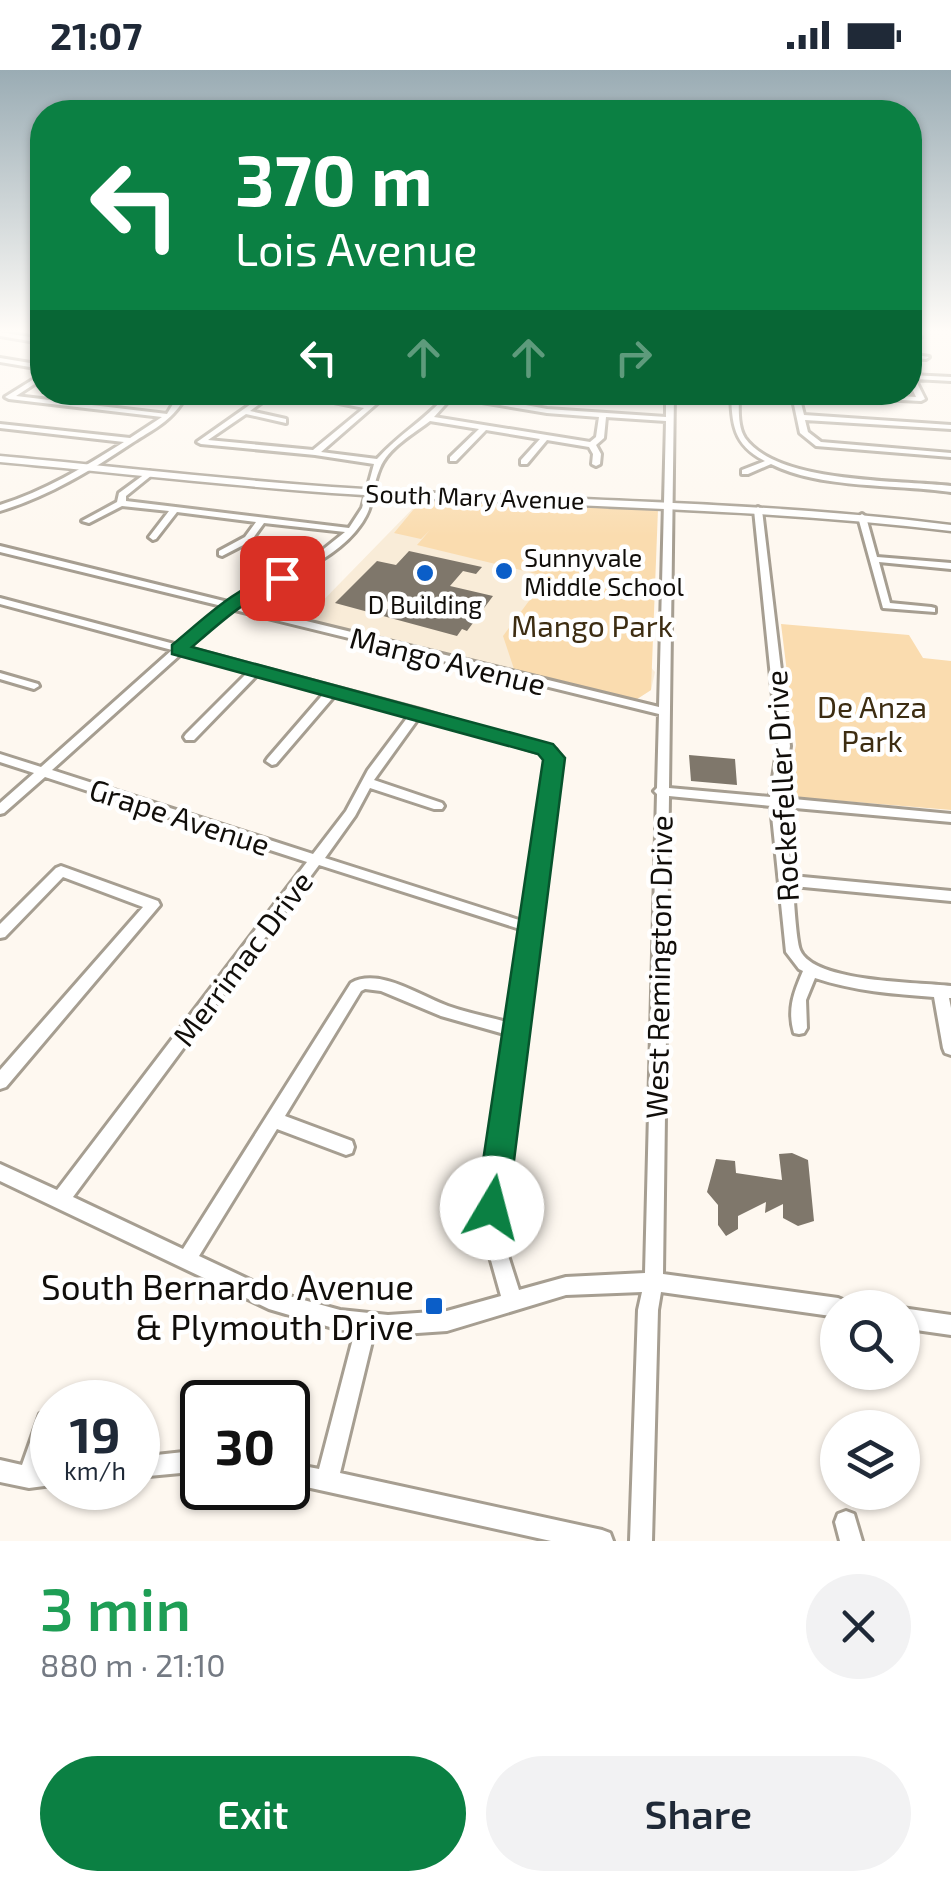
<!DOCTYPE html>
<meta charset="utf-8">
<style>
body{margin:0;font-family:"Exo 2",sans-serif;background:#f2f2f3;color:#1f2937;height:100vh;display:flex;flex-direction:column;font-size:38px;white-space:nowrap}
*{box-sizing:border-box;margin:0}
p{font-size:32px;color:#747a83}
.icon{flex:none;width:55px;height:55px;fill:none;stroke:currentColor;stroke-width:2;stroke-linecap:round;stroke-linejoin:round}
.map{position:relative;height:1471px;overflow:hidden}
.panel{display:flex;flex-direction:column;background:#fff;flex:1}
.panel>*{flex:none}
.hud{position:absolute;left:30px;top:30px;width:892px;height:305px;border-radius:40px;box-shadow:0 2px 8px #0004;background:#0b8043;color:#fff;overflow:hidden}
.controls{position:absolute;left:820px;top:1220px;display:grid;gap:20px}
.controls a{display:grid;place-items:center;width:100px;height:100px;border-radius:50%;background:#fff;box-shadow:0 2px 8px #0004;font-size:50px}
.speed{position:absolute;left:30px;top:1310px;display:flex;gap:20px;font-size:50px;font-weight:700;text-align:center}
.speed>*{display:grid;place-content:center;width:130px;height:130px;border-radius:50%;background:#fff;box-shadow:0 2px 8px #0004;line-height:1}
.speed small{font-size:25px;font-weight:400}
.speed .limit{border:5px solid #111;border-radius:15px;background:#fff;color:#111}
.pin{position:absolute;display:grid;place-items:center;width:85px;height:85px;color:#fff;margin:-42px;border-radius:20px;box-shadow:0 5px 15px #0006}
.me{position:absolute;width:110px;margin:-55px;rotate:8deg;stroke-linejoin:round;filter:drop-shadow(0 0 8px #0008)}
.turn{display:flex;align-items:center;gap:35px;height:210px;padding:0 40px;font-size:45px}
.turn .icon{width:130px;height:130px;stroke-width:2.5}
.turn b{display:block;font-size:70px;line-height:85px}
.lanes{display:flex;align-items:center;height:95px;padding:0 40px;background:#0003;justify-content:center;gap:50px;direction:ltr}
.lanes .off{opacity:.35}
.round{display:grid;place-items:center;flex:none;width:105px;height:105px;border-radius:52px;background:#f2f2f3}
.summary{display:flex;align-items:center;justify-content:space-between;height:170px;padding:0 40px}
h1{font-size:60px;font-weight:600;line-height:75px;color:#1e9e55}
.cta{display:flex;gap:20px;margin-top:auto;padding:20px 40px}
.cta a{flex:1;height:115px;border-radius:60px;background:#0b8043;color:#fff;font-size:40px;font-weight:600;line-height:115px;text-align:center}
.cta a+a{background:#f2f2f3;color:#1f2937}
.status{display:flex;justify-content:space-between;align-items:center;height:70px;padding:0 50px;background:#fff;direction:ltr}
.status svg{height:28px;fill:currentColor}
.map>svg:first-child{display:block}
</style>
<div class="status"><b>21:07</b><svg viewBox="0 0 49 12"><path d="M0 12V9h3v3zM5 12V6h3v6zM10 12V3h3v9zM15 12V0h3v12zM26 1h20v11H26zM47 4h2v5h-2z"/></svg></div>
<div class="map">
<svg width="951" height="1471" viewBox="0 0 951 1471">
<rect width="100%" height="100%" fill="#fef8f0"/>
<path fill="#f9ecd8" d="M423,428L501,429L655,602L651,620L634,631L305,549Z"/>
<path fill="#fadcaf" d="M423,428L658,439L651,620L634,631L515,602L503,566L540,516L541,505L417,475L430,460L421,469L394,463Z
M781,554L909,565L923,588L951,591V740L794,727L787,716L796,675Z"/>
<path fill="#7f776b" fill-rule="evenodd" d="M409,481L482,497L476,504L463,501L450,516L493,526L467,561L462,559L457,566L335,533L377,491L396,495ZM394,524L422,530L409,544L382,538Z
M689,685L735,689L737,715L691,711Z
M792,1083L808,1090L814,1151L798,1156L783,1148V1134L765,1143L766,1132L738,1146V1159L726,1166L718,1155V1135L707,1122L716,1089L735,1091L736,1103L782,1110L779,1084Z"/>
<g fill="none" stroke-linecap="round" stroke-linejoin="round">
<g stroke="#a69e91" stroke-width="6">
<path id="minor" d="M0,262L42,269V273L0,266Z
M910,265L921,267L910,269Z
M910,284L929,287L926,289L910,288Z
M0,288L42,295V299L0,292Z
M42,304V309L16,326L167,344L173,334L165,322H172L181,334C168,353 152,360 132,373C90,401 49,426 0,441V435C45,421 84,397 124,372L0,358V354L130,368L162,347L9,329L5,327Z
M910,305L951,307V311L915,309L925,329L921,331L799,325L804,345L951,355V359L805,350L808,362L821,372L951,383V387L816,376L800,363L792,325L778,322H834L916,327L910,314Z
M268,322H276L250,341L286,349V353L246,344L208,370L313,380L364,338L284,322H302L368,334L382,322H390L321,382L377,389C398,365 425,350 446,326L433,322H455L547,339L666,347V322H674L669,718L770,727L778,676L754,440L758,437L762,440L790,676L783,728L951,744V752L784,737L792,806L951,821V831L793,816C794,829 796,869 800,880C814,913 919,912 951,916V928H949L951,938V985L945,983L943,978L934,927C893,924 854,921 815,908L806,930L807,958L804,963L799,964L794,963C787,939 794,922 803,901L799,899L786,882L771,736L669,726L663,1204L838,1228L845,1231L847,1238H838V1247L661,1222L658,1240L652,1471H630L638,1240L642,1222L566,1225L447,1261L388,1265L374,1263L340,1403L602,1460L610,1463L613,1471H551L288,1413V1393L319,1399L355,1261L340,1260L269,1239L0,1111V1094L57,1120L307,792L45,707L4,743L0,744V733L34,703L0,692V684L41,697L172,580L0,534V528L178,575L222,536L0,482V476L228,532L315,486L345,462L264,453L251,471L222,486L219,485V481L245,467L256,452L177,442L156,469L153,470L149,467L169,441L122,436L89,453L82,451L117,432L119,423L149,401L153,403L152,405L126,426V431L349,458L362,438L374,394L315,385L201,374L197,372ZM452,327L547,343L599,347L596,367L590,372L434,347ZM606,347L666,351L659,637L237,534C276,510 325,497 355,462C377,436 369,424 380,398C388,378 413,364 430,351L479,359L450,387V391H456L486,360L540,369L521,390V394H527L547,370L589,377L593,384L592,394L596,396L600,394L601,384L596,375L604,368ZM231,539L659,644L657,718L654,721L657,724L645,1203L566,1207L519,1220L505,1176L501,1139L560,688L556,680L421,640L188,578ZM182,583L249,601L186,664L184,667L186,670H194L259,603L326,621L268,688L266,691L272,695L276,694L336,624L410,644L368,700L346,741L313,784L52,700ZM420,646L547,685L525,850H519L325,788L355,746L370,718L434,739H442L444,736L442,733L374,710ZM319,795L523,860L510,953C489,947 468,943 448,936C420,926 379,897 351,913L183,1179L73,1127ZM365,919L381,921L441,946L508,965L483,1139L487,1176L501,1226L447,1241L388,1245L340,1240L278,1223L199,1186L277,1059L346,1085L352,1083L354,1077L352,1071L285,1046L361,921Z
M731,322H739C739,336 737,356 745,368C778,414 898,410 951,416V422C896,414 820,419 771,394L748,404H742V400L765,391C733,375 732,354 731,322Z
M862,444L866,447L877,487L951,493V499L879,492L890,533L931,537L935,538V542L883,538L858,447Z
M0,603L38,614L39,616L34,619L0,609Z
M61,796L158,831L160,835L6,1017L0,1019V1000L143,837L63,807L5,867L0,868V854L56,798Z
M902,1238L951,1245V1265L902,1258Z
M47,1341L52,1343V1366L43,1395H52V1415L29,1418L0,1412V1390L22,1395L40,1344Z
M202,1380V1401L138,1407V1387Z
M846,1441L854,1444L862,1471H840L835,1452L838,1444Z"/>
</g>
<g stroke="#a69e91" stroke-width="5">
<path id="major" d="M0,386C110,396 221,409 332,417C538,431 745,429 951,455V461C745,436 538,437 332,423C221,415 110,402 0,392Z"/>
</g>
<use href="#minor" fill="#fff" fill-rule="evenodd"/>
<use href="#major" fill="#fff" fill-rule="evenodd"/>
</g>
<linearGradient id="sky" x2="0" y2="1"><stop stop-color="#9aacb4"/><stop offset="0.56" stop-color="#fffcf8"/><stop offset="1" stop-color="#fffcf8" stop-opacity="0"/></linearGradient>
<rect width="951" height="466" fill="url(#sky)"/>
<path fill="#0b8043" stroke="#07532c" stroke-width="2.5" d="M282,503L291,508L288,512C249,526 223,550 192,577L553,674L565,688L508,1138L503,1150L492,1154L481,1150L476,1138L543,690L538,684L172,584V575C207,546 237,515 282,503Z"/>
<g fill="#0b5ec8" stroke="#fff" stroke-width="4">
<circle cx="504" cy="501" r="10"/>
<circle cx="425" cy="503" r="10"/>
<rect x="424" y="1226" width="20" height="20" rx="5"/>
</g>
<g text-anchor="middle" dominant-baseline="central" stroke-width="9" stroke-linejoin="round" paint-order="stroke">
<g font-size="25" fill="#110e0a" stroke="#fff">
<text transform="translate(475 426) rotate(2)">South Mary Avenue</text>
</g>
<g font-size="25" fill="#110e0a" stroke="#fff" text-anchor="start">
<text x="524" y="487">Sunnyvale<tspan x="524" dy="29">Middle School</tspan></text>
<text x="425" y="534" text-anchor="middle">D Building</text>
</g>
<g font-size="30" fill="#3d2d12" stroke="#fff">
<text x="592" y="555">Mango Park</text>
<text x="872" y="636">De Anza<tspan x="872" dy="34">Park</tspan></text>
</g>
<g font-size="30" fill="#110e0a" stroke="#fff">
<text transform="translate(448 590) rotate(14)">Mango Avenue</text>
<text transform="translate(781 716) rotate(-93)">Rockefeller Drive</text>
<text transform="translate(180 746) rotate(18)">Grape Avenue</text>
<text transform="translate(242 888) rotate(-53)">Merrimac Drive</text>
<text transform="translate(658 897) rotate(-89)">West Remington Drive</text>
</g>
<g font-size="35" fill="#110e0a" stroke="#fff" text-anchor="end">
<text x="414" y="1216">South Bernardo Avenue<tspan x="414" dy="40">&amp; Plymouth Drive</tspan></text>
</g>
</g>
</svg>
<div class="controls">
<a><svg class="icon" aria-label="search" viewBox="0 0 24 24"><circle cx="10" cy="10" r="6"/><path d="M15 15l6 6"/></svg></a>
<a><svg class="icon" aria-label="layers" viewBox="0 0 24 24"><path d="M12 4l9 5-9 5-9-5zM3 14l9 5 9-5"/></svg></a>
</div>
<div class="speed"><div>19<small>km/h</small></div><div class="limit">30</div></div>
<div class="pin" style="left:282px;top:508px;background:#d93025"><svg class="icon" aria-label="arrive" viewBox="0 0 24 24"><path d="M6 21V4h12l-3 4 3 4H6"/></svg></div>
<svg class="me" style="left:492px;top:1138px" viewBox="-20 -20 40 40"><circle r="19" fill="#fff"/><path d="M0-13L10 11 0 6-10 11z" fill="#0b8043"/></svg>
<div class="hud">
<div class="turn"><svg class="icon" aria-label="left" viewBox="0 0 24 24"><path d="M17 20v-9H6M10 6l-5 5 5 5"/></svg><div><b>370 m</b>Lois Avenue</div></div>
<div class="lanes"><svg class="icon" aria-label="left" viewBox="0 0 24 24"><path d="M17 20v-9H6M10 6l-5 5 5 5"/></svg><svg class="icon off" aria-label="ahead" viewBox="0 0 24 24"><path d="M12 20V5M6 11l6-6 6 6"/></svg><svg class="icon off" aria-label="ahead" viewBox="0 0 24 24"><path d="M12 20V5M6 11l6-6 6 6"/></svg><svg class="icon off" aria-label="right" viewBox="0 0 24 24"><path d="M7 20v-9h11M14 6l5 5-5 5"/></svg></div>
</div>
</div>
<section class="panel">
<div class="summary"><div><h1>3 min</h1><p>880 m · 21:10</p></div><a class="round"><svg class="icon" aria-label="close" viewBox="0 0 24 24"><path d="M6 6l12 12M18 6L6 18"/></svg></a></div>
<div class="cta"><a>Exit</a><a>Share</a></div>
</section>
